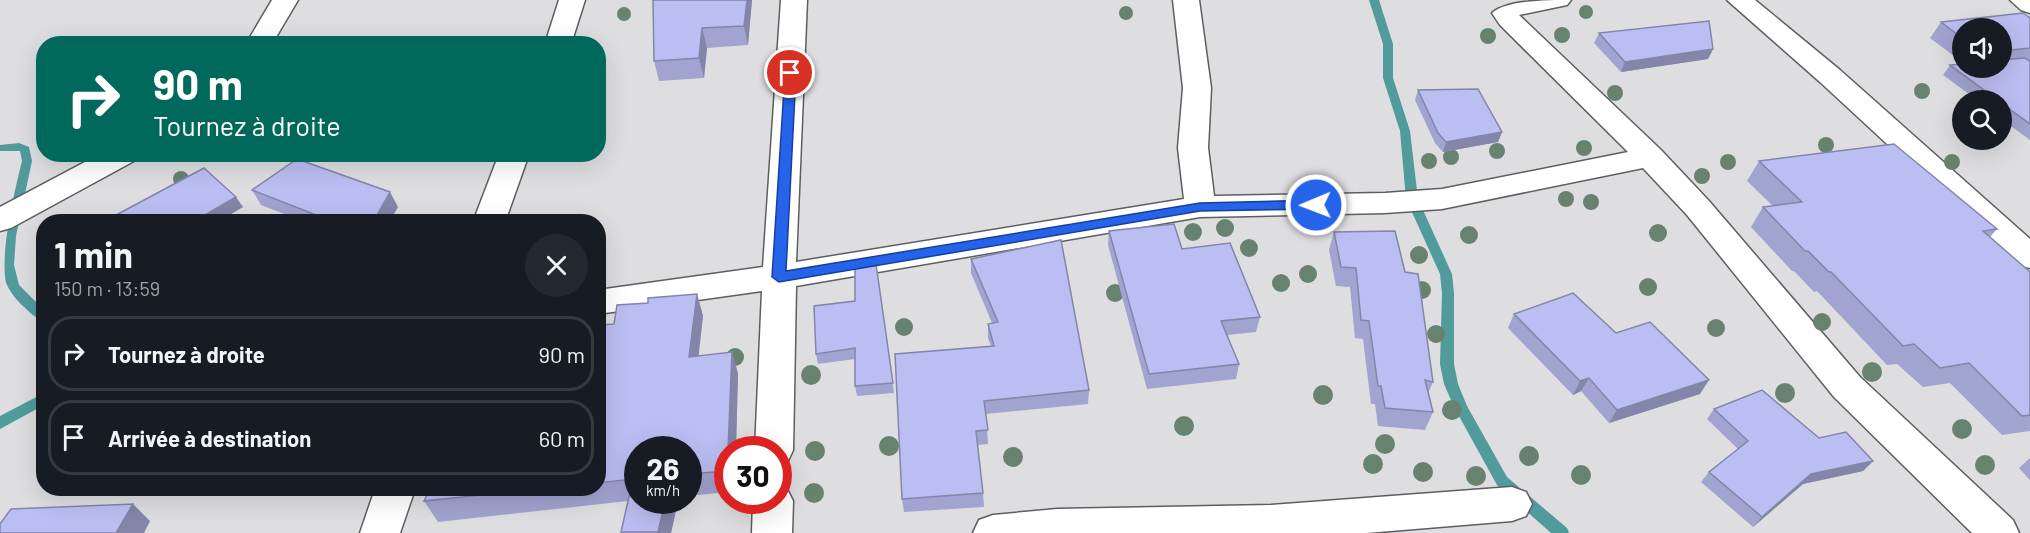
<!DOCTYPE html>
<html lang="fr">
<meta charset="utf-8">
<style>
body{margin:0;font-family:Barlow,sans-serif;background:#242831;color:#f1f3f6;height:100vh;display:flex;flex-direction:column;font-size:22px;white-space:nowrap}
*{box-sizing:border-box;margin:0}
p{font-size:20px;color:#9ea1a6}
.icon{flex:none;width:33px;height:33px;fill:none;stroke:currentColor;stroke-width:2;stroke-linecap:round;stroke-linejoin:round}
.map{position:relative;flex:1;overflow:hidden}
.sheet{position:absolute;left:36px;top:214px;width:570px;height:282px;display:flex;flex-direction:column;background:#171b24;border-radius:24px;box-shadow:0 6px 24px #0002}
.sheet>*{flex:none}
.banner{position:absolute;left:36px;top:36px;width:570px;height:126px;border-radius:24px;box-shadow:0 6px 24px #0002;background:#00695c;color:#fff;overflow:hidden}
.buttons{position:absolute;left:1952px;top:18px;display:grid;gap:12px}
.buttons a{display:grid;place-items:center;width:60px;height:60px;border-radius:50%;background:#171b24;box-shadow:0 6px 24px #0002;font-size:30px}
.speed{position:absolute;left:624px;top:436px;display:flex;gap:12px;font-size:30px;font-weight:700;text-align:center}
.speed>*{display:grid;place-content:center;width:78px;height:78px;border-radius:50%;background:#171b24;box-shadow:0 6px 24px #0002;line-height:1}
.speed small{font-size:15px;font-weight:400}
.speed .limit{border:9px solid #d22;background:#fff;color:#111}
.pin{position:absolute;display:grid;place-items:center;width:51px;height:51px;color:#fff;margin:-26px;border:3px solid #fff;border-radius:50%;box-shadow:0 2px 6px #0007}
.me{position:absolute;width:66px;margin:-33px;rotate:269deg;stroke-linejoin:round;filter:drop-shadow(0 0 4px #0008)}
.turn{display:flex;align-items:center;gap:21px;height:126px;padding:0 18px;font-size:27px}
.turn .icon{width:78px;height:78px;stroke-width:2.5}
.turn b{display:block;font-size:42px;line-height:51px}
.round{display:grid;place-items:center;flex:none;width:63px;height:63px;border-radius:32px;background:#242831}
.headline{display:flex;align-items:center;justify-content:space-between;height:102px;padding:0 18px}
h1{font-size:36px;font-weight:700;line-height:45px}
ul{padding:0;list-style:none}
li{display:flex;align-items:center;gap:18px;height:75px;margin:0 12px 9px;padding:0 6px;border:3px solid #363941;border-radius:24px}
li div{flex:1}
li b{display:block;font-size:22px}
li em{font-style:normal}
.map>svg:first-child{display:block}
</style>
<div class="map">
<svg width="2030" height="533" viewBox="0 0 2030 533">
<rect width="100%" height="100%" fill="#dedee0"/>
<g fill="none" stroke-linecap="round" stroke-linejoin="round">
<path fill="#519b9d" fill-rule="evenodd" d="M1369,0H1379L1393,44V78L1410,131L1418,199L1452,274L1454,293V364L1458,384L1467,406L1507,477L1567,528L1569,533H1551L1497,485L1454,407L1444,384L1440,364L1442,293L1440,274L1406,199L1400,131L1383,78V44Z
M19,143L29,147L32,161L16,236L14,265L19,285L44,310V322L40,321C27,310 13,299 6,283C0,253 14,193 22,161L20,151H0V145Z
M44,393V405L0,429V416Z"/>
<g stroke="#5d5e5f" stroke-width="3">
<path id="minor" d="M272,0H298L272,44H246Z
M559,0H585L571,44H545Z
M781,0H807L796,262L1184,199L1178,148L1183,88L1173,0H1199L1211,88L1208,148L1214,196L1385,193L1442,189L1628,152L1500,25L1492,13C1507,0 1547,0 1571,0L1567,5L1519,15L1661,150L1709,201L1860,377L2013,520L2019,533H1972L1834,397L1687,215L1643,168L1442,209L1385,213L1200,217L796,286L793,450L788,461L778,464V450H755L762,291L598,314V290L763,267Z
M1727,0H1755L1840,70L2030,239V268L2018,265L1820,82Z
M2010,0H2030V13L2021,10Z
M100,154H139L134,161L11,228L0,231V207Z
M499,154H529L505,222H473Z
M778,486L787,489L793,501L792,533H752L753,501H778Z
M1512,487L1526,492L1532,504L1526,516L1512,521L1366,533H973L979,520L993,515L1057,509L1271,505Z
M375,489H415L400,533H360Z"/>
</g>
<use href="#minor" fill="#fff" fill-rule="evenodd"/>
</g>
<g fill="#67836f">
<circle cx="1586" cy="12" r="7"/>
<circle cx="1126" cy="13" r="7"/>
<circle cx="624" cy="14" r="7"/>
<circle cx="1562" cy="35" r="8"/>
<circle cx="1488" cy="36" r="8"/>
<circle cx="1922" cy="91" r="8"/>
<circle cx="1615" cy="93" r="8"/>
<circle cx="1826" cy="145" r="8"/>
<circle cx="1584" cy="148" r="8"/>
<circle cx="1497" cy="151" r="8"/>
<circle cx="1451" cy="157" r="8"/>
<circle cx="1429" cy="161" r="8"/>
<circle cx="1728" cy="162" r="8"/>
<circle cx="1952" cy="162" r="8"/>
<circle cx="1702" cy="176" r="8"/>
<circle cx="181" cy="179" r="8"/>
<circle cx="1566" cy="199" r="8"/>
<circle cx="1591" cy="202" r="8"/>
<circle cx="1225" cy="228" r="9"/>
<circle cx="1193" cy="232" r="9"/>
<circle cx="1658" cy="233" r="9"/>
<circle cx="1469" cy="235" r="9"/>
<circle cx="1249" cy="248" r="9"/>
<circle cx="1419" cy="255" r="9"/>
<circle cx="1308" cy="274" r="9"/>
<circle cx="1281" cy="283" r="9"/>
<circle cx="1648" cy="287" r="9"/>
<circle cx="1422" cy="290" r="9"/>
<circle cx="1115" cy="293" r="9"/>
<circle cx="1822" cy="322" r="9"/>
<circle cx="904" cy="327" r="9"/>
<circle cx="1716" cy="328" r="9"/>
<circle cx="1436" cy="334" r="9"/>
<circle cx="735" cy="357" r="9"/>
<circle cx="1872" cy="372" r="10"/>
<circle cx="811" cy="375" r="10"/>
<circle cx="1785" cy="393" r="10"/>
<circle cx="1323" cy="395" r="10"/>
<circle cx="1452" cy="410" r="10"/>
<circle cx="1184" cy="426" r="10"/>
<circle cx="1962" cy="429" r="10"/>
<circle cx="1385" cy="444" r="10"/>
<circle cx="889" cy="446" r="10"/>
<circle cx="815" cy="451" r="10"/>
<circle cx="1529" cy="456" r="10"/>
<circle cx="1013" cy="457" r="10"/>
<circle cx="1373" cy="464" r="10"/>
<circle cx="1985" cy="465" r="10"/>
<circle cx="1423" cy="472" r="10"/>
<circle cx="1581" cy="475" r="10"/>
<circle cx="1476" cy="476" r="10"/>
<circle cx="814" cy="493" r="10"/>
</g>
<path fill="#a1a3d0" d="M653,0H752L748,45L707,48L704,78L659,81L654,61Z
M2030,18V140L2001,119V100H1977L1943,75L1950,65L2001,68V28H1962V62L1930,38L1941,22Z
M1599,33L1713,49L1708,59L1621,72L1594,43Z
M1418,90L1502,132L1498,142L1443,152L1435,143L1415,100Z
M1759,161L1997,229L1990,237L2030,272V431L2002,435L1950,383L1923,387L1897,364L1887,365L1817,291L1814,292L1794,271H1792L1751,227L1763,207L1773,206L1747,181Z
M252,190L398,207L389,222H305L261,205Z
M1109,231L1182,249L1260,317L1256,332L1227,335L1239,364L1236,379L1147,389L1108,245Z
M1334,232L1433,382L1428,393L1433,412L1425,430L1378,426L1375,404H1371L1363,339L1355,338L1350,287L1336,286L1329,250Z
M971,259L1089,390L1088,404L986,414L988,444L978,445L983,493L984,507L904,512L902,499L991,346L988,338V324L992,323L971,273Z
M876,264L894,393L857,396L855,386V359L818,364L816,354L855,301Z
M697,294L703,316L698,356L738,373L736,450H728V492L688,496V450H638L678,501L671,533H621L628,501L438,522L424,501L430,489H598V332L614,324L648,303Z
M1514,314L1616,333L1700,394L1609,423L1581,391L1573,395L1508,328Z
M1714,409L1819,438L1873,461L1863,471L1803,484L1753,527L1701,482L1709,472L1738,449L1707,419Z
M2030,458V480L2019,468Z"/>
<path fill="#8385a9" d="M747,0H752L748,45L744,26Z
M702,28L707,48L704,78L699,58Z
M1713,49L1708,59L1621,72L1625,62Z
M1502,132L1498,142L1443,152L1446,142Z
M390,192L398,207L389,222H373Z
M236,197L243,207L218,222H193Z
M697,294L703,316L696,379L689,357Z
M732,352L738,373L736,450H728Z
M1589,378L1581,391L1573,395L1580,381Z
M1709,380L1700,394L1609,423L1617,410Z
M1873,461L1863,471L1803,484L1753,527L1762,517L1811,474Z
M665,501H678L671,533H658Z
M133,504L150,521L144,533H116Z"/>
<path fill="#bbbef2" stroke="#8385a9" stroke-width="1.5" d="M653,0H747L744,26L702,28L699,58L654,61Z
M2023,13L2030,18V48L2001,51V28H1962V38L1941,22Z
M1709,21L1713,49L1625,62L1599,33Z
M2025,58L2030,61V124L2001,103V100H1998L1950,65L1962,64V68H2001V60Z
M1478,89L1502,132L1446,142L1438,133L1418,90Z
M1894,144L1997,229L1983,231L2030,272V415L2022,416L1969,363L1940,368L1914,344L1903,346L1831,272H1829L1808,251H1805L1763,207L1802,202L1759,161Z
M297,159L390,192L373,222H334L252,190Z
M204,168L236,197L193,222H103Z
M1174,224L1182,249L1230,243L1260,317L1221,321L1239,364L1149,374L1109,231Z
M1395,231L1405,272L1418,274L1433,382L1425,380L1433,412L1385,408L1381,386H1378L1369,321L1361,320L1356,268L1341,267L1334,232Z
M1061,240L1089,390L984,401L988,430L976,431L983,493L902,499L895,354L994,346L988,324L998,322L971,259Z
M876,264L893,383L855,386V348L816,354L814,306L855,301V268Z
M1573,293L1616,333L1650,322L1709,380L1617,410L1589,378L1580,381L1514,314Z
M697,294L689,357L732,352L728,450V471L688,474V450H638V501H665L658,532H621L633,479L598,483V332L600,325L614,324L617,305L648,303V298Z
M1762,390L1819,438L1846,432L1873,461L1811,474L1762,517L1709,472L1748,441L1714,409Z
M430,489H540L424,501Z
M133,504L116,533H0V524L11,509Z"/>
<path fill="#2563eb" stroke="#184099" stroke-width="1.5" d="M790,70L796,73L786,271L1200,203L1316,200L1322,205L1316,209L1200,211L779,282L772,277L785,73Z"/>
</svg>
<div class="buttons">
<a><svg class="icon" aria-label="sound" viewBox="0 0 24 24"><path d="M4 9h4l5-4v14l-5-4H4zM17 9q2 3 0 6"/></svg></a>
<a><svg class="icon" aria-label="search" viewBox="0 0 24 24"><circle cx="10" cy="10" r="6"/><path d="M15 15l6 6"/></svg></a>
</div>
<div class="speed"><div>26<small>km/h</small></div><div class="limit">30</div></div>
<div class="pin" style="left:790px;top:73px;background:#d93025"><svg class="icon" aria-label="arrive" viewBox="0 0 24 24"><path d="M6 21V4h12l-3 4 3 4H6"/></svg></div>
<svg class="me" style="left:1316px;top:205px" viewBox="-20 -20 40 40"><circle r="17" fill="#2563eb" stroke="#fff" stroke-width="3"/><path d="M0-11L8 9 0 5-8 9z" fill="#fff"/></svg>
<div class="banner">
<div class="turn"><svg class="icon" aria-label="right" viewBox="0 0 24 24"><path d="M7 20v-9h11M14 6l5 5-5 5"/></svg><div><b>90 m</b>Tournez à droite</div></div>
</div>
<section class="sheet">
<div class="headline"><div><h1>1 min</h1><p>150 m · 13:59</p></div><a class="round"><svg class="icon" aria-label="close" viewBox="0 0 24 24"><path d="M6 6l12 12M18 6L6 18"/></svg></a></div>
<ul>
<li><svg class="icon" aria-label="right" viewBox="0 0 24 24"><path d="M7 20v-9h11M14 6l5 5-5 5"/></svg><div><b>Tournez à droite</b></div><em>90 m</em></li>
<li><svg class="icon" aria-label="arrive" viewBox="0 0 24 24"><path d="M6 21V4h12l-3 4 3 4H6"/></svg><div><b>Arrivée à destination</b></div><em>60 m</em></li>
</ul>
</section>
</div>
